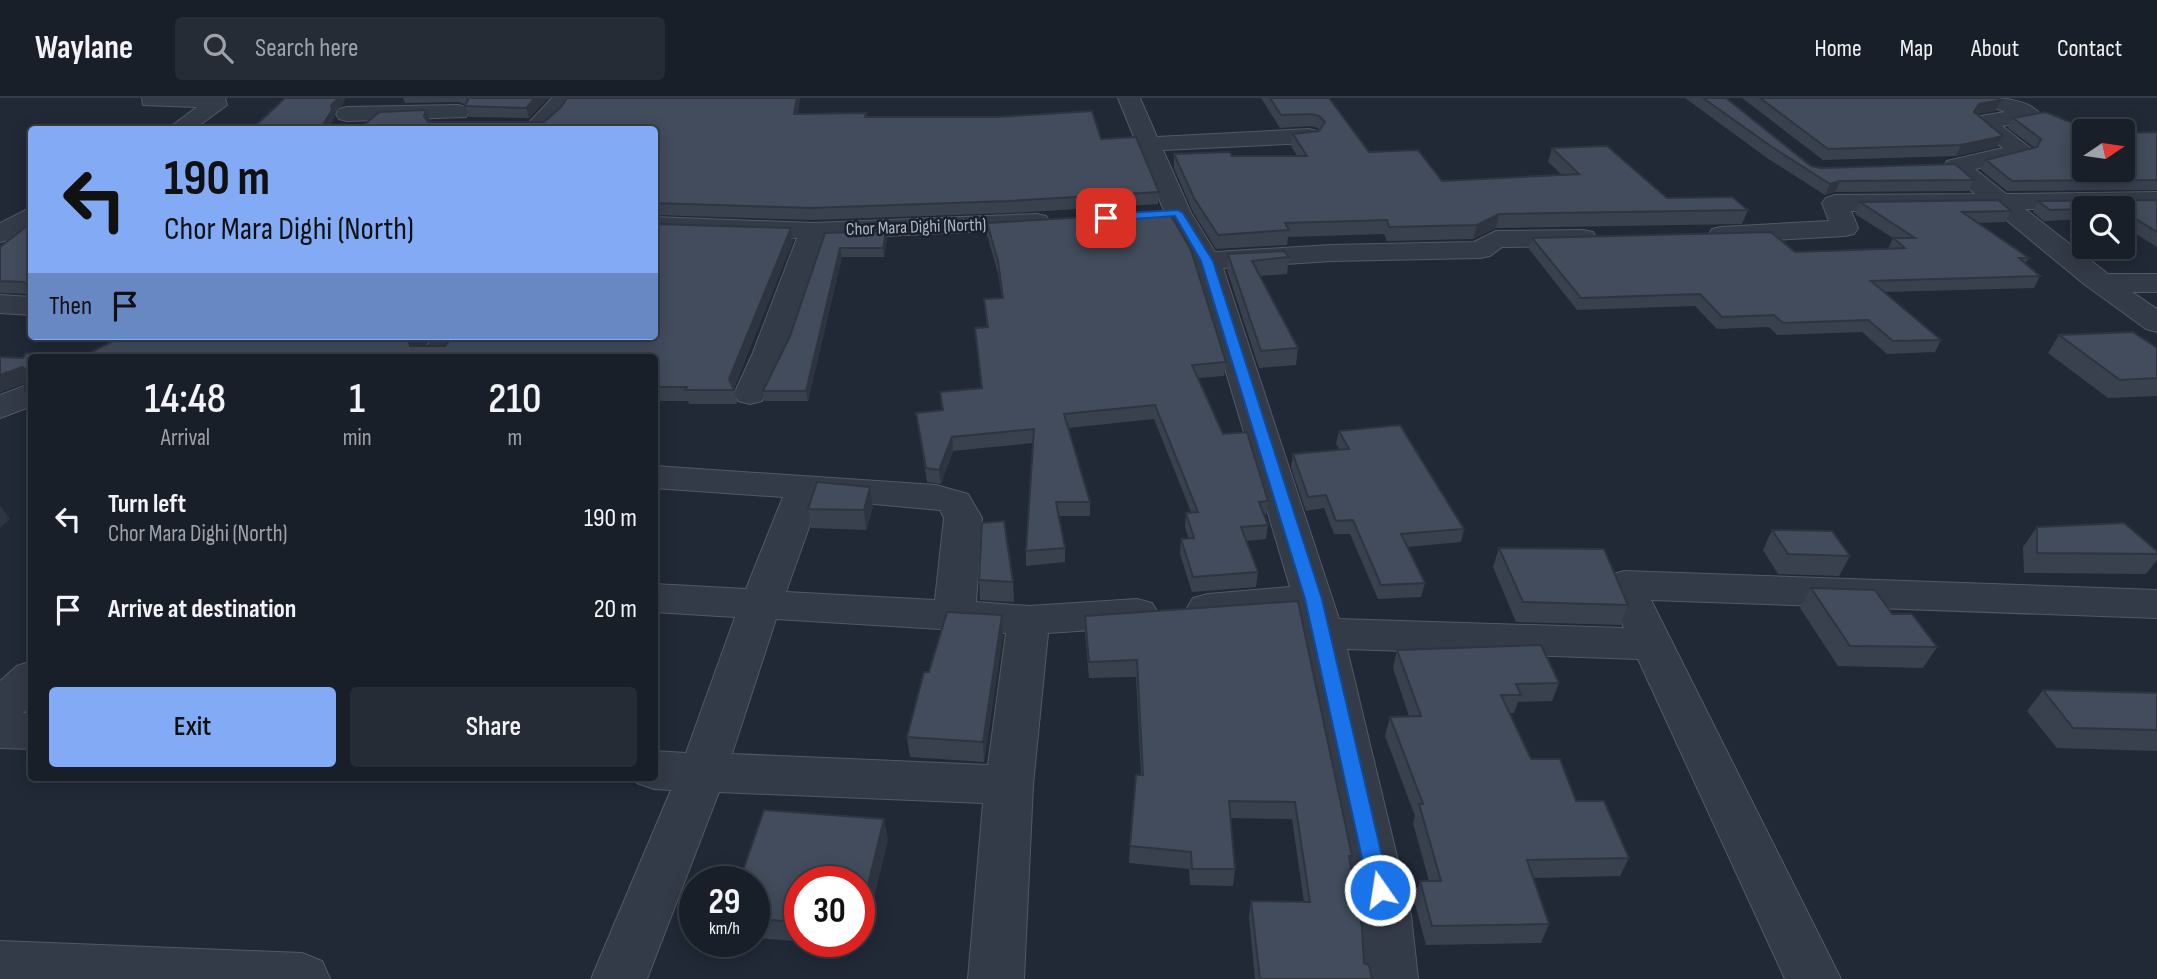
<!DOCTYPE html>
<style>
body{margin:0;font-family:"Sofia Sans Condensed",sans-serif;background:#262c35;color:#f1f3f6;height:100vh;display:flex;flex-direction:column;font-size:26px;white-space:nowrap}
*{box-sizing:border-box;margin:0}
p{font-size:23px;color:#9fa2a8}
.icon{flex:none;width:38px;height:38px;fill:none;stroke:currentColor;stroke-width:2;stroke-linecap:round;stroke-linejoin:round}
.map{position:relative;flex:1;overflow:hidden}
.details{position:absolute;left:28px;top:256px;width:630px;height:427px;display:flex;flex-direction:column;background:#191f29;border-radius:7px;box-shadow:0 4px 18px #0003,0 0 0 2px #373d46}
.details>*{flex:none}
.guide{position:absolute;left:28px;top:28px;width:630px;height:214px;border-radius:7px;box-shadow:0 4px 18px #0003,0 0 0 2px #373d46;background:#83aaf5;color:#111;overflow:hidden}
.needle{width:46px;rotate:77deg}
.fabs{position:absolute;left:2072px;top:21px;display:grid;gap:14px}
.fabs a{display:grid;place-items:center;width:63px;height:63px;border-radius:7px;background:#191f29;box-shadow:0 4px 18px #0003,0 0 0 2px #373d46;font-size:35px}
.speed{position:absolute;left:679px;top:768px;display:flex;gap:14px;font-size:35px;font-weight:700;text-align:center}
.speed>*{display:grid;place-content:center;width:91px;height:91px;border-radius:50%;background:#191f29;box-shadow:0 4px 18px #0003,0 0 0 2px #373d46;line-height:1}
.speed small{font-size:18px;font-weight:400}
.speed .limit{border:10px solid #d22;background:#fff;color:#111}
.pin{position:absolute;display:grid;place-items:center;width:60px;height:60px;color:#fff;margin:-30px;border-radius:14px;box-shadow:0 4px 10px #0006}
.me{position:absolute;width:77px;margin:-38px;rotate:347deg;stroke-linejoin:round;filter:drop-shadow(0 0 5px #0008)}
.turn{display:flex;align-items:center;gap:24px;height:147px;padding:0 21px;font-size:32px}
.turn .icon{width:91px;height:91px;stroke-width:2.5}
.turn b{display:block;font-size:49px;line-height:60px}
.then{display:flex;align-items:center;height:66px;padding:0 21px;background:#0003;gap:14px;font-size:26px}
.eta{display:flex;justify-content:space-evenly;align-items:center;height:119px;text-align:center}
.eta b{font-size:42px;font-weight:600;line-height:49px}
.cta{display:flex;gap:14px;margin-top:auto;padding:14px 21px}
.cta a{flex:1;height:80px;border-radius:7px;background:#83aaf5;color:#111;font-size:28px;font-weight:600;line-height:80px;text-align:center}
.cta a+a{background:#262c35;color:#f1f3f6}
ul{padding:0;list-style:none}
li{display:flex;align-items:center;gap:21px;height:91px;padding:0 21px}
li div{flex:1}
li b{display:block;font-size:26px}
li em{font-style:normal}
header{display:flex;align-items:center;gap:42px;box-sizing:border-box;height:98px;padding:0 35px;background:#191f29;border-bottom:2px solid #373d46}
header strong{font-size:33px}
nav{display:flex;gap:38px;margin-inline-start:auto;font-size:24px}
.search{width:490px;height:63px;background:#262c35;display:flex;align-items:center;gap:18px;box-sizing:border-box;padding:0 24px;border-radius:7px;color:#9fa2a8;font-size:26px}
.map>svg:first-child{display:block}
</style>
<header>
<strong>Waylane</strong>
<div class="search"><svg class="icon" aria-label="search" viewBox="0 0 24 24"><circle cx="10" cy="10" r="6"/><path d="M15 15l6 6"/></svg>Search here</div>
<nav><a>Home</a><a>Map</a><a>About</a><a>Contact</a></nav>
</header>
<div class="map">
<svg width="2157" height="881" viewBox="0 0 2157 881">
<rect width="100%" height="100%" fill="#212937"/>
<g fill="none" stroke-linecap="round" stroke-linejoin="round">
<g stroke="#525965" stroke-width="2">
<path id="minor" d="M142,0H225L227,7L193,32H166L197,9L143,7Z
M552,0H574L562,18L547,32H522Z
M1118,0H1140L1157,39L1309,31L1317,33L1321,38L1317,43L1309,45L1163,52L1191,115L1215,154L1331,147L1474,144L1496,133L1583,132L1593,134L1596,140L1593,146L1583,148L1502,149L1490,158L1480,160L1331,163L1223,170L1339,521L1624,530L1604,487L1610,477L1624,473L2157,492V520L1651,502L1841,881H1785L1638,561L1347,551L1411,817L1418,881H1362L1359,817L1297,516L1208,524L1193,520L1187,510L1193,500L1208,496L1290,489L1193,163L1165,115Z
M1980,0C2000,0 2028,0 2041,17L2038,22L2002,28L2034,53L2030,58L1975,71L2006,96L2157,94V110L2025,111L2108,176H2157V194H2132L2157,211V234L2146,231L2084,186L1993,111L1851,113L1858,130L1854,136L1845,138L1721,145L1712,143L1708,137L1712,131L1721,129L1829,123L1822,105L1826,100L1835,97L1975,96L1944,68L1947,63L2003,50L1971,24L1974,19L2005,14L1983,5Z
M458,7L466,9L469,14L466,19L347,23L339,21L336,16L339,11L347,9Z
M32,109V128L9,142L0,144V125Z
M1037,116L1046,118L1050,124L1046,130L824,141C808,187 789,264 762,303L750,306L738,303L734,296L752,257L797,140L654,135V119L813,125Z
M0,197L32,199V217L0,215Z
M435,238H467L450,259H417Z
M32,285V308L0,320V297Z
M654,368L936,387L968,396L982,420L976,504L1029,508L1137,501L1152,505L1158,515L1152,525L1137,529L1048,535L1033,687L1024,881H968L983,705L719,694L647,881H591L671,692L654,691L637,685L634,679H654V653L686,655L735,519L654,514V486L746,491L783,399L654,390ZM819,401L940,412L944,420L935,502L786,494ZM776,521L1006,535L988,667L732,656Z
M32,563V606L23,615H32V651L0,650V583L17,568Z
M0,843L302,855L322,863L330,881H0Z"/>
</g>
<use href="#minor" fill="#343b48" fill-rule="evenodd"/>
</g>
<path fill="#39414f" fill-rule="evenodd" d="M403,0H548L529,20L469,19L466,7L459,4L405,5Z
M567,0H800L798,16L866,15L867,19L1101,41L1159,94L1158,106L1010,115L813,122L654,117V32H358L430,23L544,24L561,9Z
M1261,0H1329L1369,54L1442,83L1562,77L1548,64L1552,50L1667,100L1748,112L1742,126L1496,130L1473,141L1387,143L1384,136L1288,139L1287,147L1216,151L1193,114L1174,70V56L1232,58H1297L1291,48L1293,36L1319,32L1318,30L1310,28L1280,30Z
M1685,0H1726L1811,68L1821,70L1974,82L1968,93L1835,94L1825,97L1767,60Z
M1742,0H1996L2001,2L1995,13L1976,16L2003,38L1997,49L1956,58L1823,62Z
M2013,20L2084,72L2157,34V92L2007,93L1981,72L1986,62L2035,50L2008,30Z
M2157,102V149L2123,128V110H2084V121L2044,123L2033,114L2038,103Z
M1860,104L2011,113L2005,124L1977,125L2029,160L2025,165L2040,178L2034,190L1884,194L1941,242L1935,254L1887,256L1862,234L1777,237L1769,229L1717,231L1695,208L1577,212L1529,151L1532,140L1795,154L1888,151L1893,140L1855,116Z
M32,124V196L0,195V149Z
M987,125L1226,264L1224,278L1198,280L1223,336L1268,403L1266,417L1264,418L1268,427L1266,441L1246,443L1258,474L1256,489L1192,494L1180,456L1181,441H1189L1185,429L1186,415L1191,414L1154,321L1068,330L1090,404V418H1059L1065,450V464L1026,468V453L1033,345L953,353L941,386L927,384L916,315L942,312L940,294L981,290L975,230H987L984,201L1002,200L998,175L987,137Z
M654,126L791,130L793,143L734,290L737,306H689L688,303H654V259H32V302L25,293V285L0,294V259L23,260L26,255L86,257L122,238H433L424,248H445L453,238H654Z
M886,133L887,141L884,159H842L808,303H765L763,293L790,238L825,135Z
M1228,156L1289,159L1287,176L1260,178L1298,250L1296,267L1259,270L1227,172Z
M2059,237L2157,250V298L2108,300L2048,255Z
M1339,333L1464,431L1461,444L1407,449L1425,485L1421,499L1378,501L1350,436H1334L1324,410L1306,413L1291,369L1293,356L1340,352L1336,346Z
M873,409L866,432L811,430L808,411Z
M2037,429L2157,453V462L2146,476L2024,475L2023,449Z
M1772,432L1850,458L1839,478L1778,476L1763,452Z
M1499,450L1628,507L1620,527L1516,524L1493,469Z
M979,482L1013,484L1014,504L980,502Z
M1811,490L1892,516L1937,549L1923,570L1838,568L1800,510Z
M1298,503L1352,758L1350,764L1364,865L1372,881H1255L1249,819L1251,803L1304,804L1292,721L1230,720L1235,771L1233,788L1190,787L1189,771L1129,765L1130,748L1141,677L1136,579L1089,580L1085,535V518Z
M1003,537L984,664L910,659L907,639L929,574Z
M1397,552L1559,585L1552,603L1518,604L1514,615H1509L1531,661L1576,703L1629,760L1620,778L1533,780L1549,826L1541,845L1426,847L1414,802L1420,783H1429L1413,725L1415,718L1385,638L1390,619L1409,618L1393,570Z
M2043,592L2157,595V653L2057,650L2027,613Z
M888,741L862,848L754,840V784ZM800,784H859V844H800Z"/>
<path fill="#2e3540" d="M339,0H346L342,8L334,15L335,19L328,32H320L331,7Z
M535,0H548L529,20L526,10Z
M797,0H800L796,27L794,16Z
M2001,2L1995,13L1974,16V14L1979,6Z
M426,12L430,23L428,29L424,18Z
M2003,38L1997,49L1956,58L1961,47Z
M1840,83L1835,94L1825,97L1830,86Z
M1499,116L1496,130L1473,141L1477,127Z
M791,130L793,143L733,292L729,281Z
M886,133L887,141L884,159L883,150Z
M840,150L842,159L808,303L806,293Z
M415,238H433L415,257L410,248L409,244Z
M22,269L31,283L0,294V277Z
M952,339L953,353L941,386L939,372Z
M870,389L873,409L866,432L864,412Z
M0,407L10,421L0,430Z
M1002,517L1003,537L984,664L983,644Z
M884,721L888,741L862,848L859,834V824Z"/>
<path fill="#424c5c" stroke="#2e3540" stroke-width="2" d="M285,0H339L331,7L332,12L320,32H251Z
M467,0H535L526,10L465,8L468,2Z
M567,0H797L794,16L866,15L865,19H997L1092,13L1101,41L1136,39L1159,94L1009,103L811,110L654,105V32H358L379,14L426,12L424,18L428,24H544L561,9Z
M1270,0H1329L1369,54L1418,52L1442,83L1579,76L1552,50L1607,48L1667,100L1732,99L1748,112L1499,116L1477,127L1389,129L1387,122L1285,125L1289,132L1218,137L1194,100L1174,56L1230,54L1232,58H1307L1293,36L1319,33L1325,24L1319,18L1311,16L1281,17Z
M1703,0H1726L1811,68L1821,70L1955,66L1974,82L1840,83L1830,86L1772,49Z
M1760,0H1996L2001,2L1979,6L1974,14L2003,38L1961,47L1828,51Z
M2045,14L2093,33H2084V72H2123V35L2157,34V82L2012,83L1986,62L2037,49L2041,41L2013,20Z
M1998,102L2011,113L1962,114L2029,160H2019L2040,178L1871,183L1941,242L1893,243L1868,222L1783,225L1774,217L1722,219L1700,196L1581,200L1532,140L1771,134L1795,154L1905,150L1893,140H1915L1860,104Z
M2157,102V134L2123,113V110L2050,112L2038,103Z
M1169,114L1191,152L1226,264L1192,267L1223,336L1247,334L1268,403L1259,404L1268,427L1241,429L1258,474L1193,479L1181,441L1194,440L1186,415L1198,414L1155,307L1064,316L1090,404H1056L1065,450L1026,453L1034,331L952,339L939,372L926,370L916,315L943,312L940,294L982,290L975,230L988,229L984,201L1003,200L998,163L987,125Z
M32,124V188H27L24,184L0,183V149Z
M654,126L791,130L729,281L734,292H685L687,289H654V259H32V293H25L26,271L22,269L0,277V259L23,260L26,255L86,257L122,238H415L409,244L410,248H445L453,238H654Z
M886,133L883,150H840L806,293H763L790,238L825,135Z
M1284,153L1289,159L1252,163L1298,250L1261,253L1228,156Z
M2133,234L2157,250V280L2120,282L2059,237Z
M1400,327L1464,431L1401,436L1425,485L1381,487L1353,422L1336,423L1326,397L1308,399L1293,356L1349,351L1339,333Z
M817,384L870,389L864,412L808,411Z
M1004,423L1013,484L979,482L982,425Z
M2124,425L2157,453V456L2037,455V429Z
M1772,432L1832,433L1850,458L1788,456Z
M1499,450L1604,451L1628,507L1523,504Z
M1811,490L1875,492L1892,516H1912L1937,549L1850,548Z
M1298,503L1352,758H1349L1362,829L1364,865L1369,867L1372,881H1260L1251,803L1310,804L1295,704L1229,703L1235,771H1192L1191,754L1130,748L1136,677H1143L1137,562L1089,564L1085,518Z
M947,514L1002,517L983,644L907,639L924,574H929Z
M1541,547L1559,585L1516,586L1521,597H1501L1531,661H1560L1576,703H1604L1629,760L1527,762L1549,826L1432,828L1420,783H1441L1419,706H1423L1390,619L1421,618L1397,552Z
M2043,592L2157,595V632L2073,630Z
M764,712L884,721L859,824V784H800V824L754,821V784H739Z"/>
<path fill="#1a73e8" stroke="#114b97" stroke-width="2" d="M1178,112L1183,115L1213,163L1322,501L1390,792L1387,798L1380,801L1372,798L1369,792L1305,501L1201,163L1175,118L1106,123L1100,120L1106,116Z"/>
<g text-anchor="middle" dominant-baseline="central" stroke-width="5" stroke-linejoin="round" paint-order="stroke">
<g font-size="18" fill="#afb6c4" stroke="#1a212c">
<text transform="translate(916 129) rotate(-2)">Chor Mara Dighi (North)</text>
</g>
</g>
</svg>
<div class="fabs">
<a><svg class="needle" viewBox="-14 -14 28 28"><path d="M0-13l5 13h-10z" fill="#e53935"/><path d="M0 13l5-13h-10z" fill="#9fa2a8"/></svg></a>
<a><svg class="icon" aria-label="search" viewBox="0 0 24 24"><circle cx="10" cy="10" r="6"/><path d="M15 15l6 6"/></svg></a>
</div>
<div class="speed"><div>29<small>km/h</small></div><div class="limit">30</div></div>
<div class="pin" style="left:1106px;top:120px;background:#d93025"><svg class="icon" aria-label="arrive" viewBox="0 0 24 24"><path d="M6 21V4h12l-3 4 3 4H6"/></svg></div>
<svg class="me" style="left:1380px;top:792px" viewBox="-20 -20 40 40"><circle r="17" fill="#1a73e8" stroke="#fff" stroke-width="3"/><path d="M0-11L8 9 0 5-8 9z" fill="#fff"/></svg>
<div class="guide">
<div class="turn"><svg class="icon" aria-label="left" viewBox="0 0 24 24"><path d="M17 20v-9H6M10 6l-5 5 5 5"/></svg><div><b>190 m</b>Chor Mara Dighi (North)</div></div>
<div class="then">Then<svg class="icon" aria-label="arrive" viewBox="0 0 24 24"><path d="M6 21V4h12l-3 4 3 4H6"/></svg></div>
</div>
<section class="details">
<div class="eta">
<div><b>14:48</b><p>Arrival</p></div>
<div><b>1</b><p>min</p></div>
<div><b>210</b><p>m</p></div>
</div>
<ul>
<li><svg class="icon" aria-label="left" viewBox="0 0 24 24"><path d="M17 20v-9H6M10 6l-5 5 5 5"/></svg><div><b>Turn left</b><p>Chor Mara Dighi (North)</p></div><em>190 m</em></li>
<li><svg class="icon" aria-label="arrive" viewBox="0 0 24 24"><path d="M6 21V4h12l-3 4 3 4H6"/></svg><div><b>Arrive at destination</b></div><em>20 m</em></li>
</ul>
<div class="cta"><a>Exit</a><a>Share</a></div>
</section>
</div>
